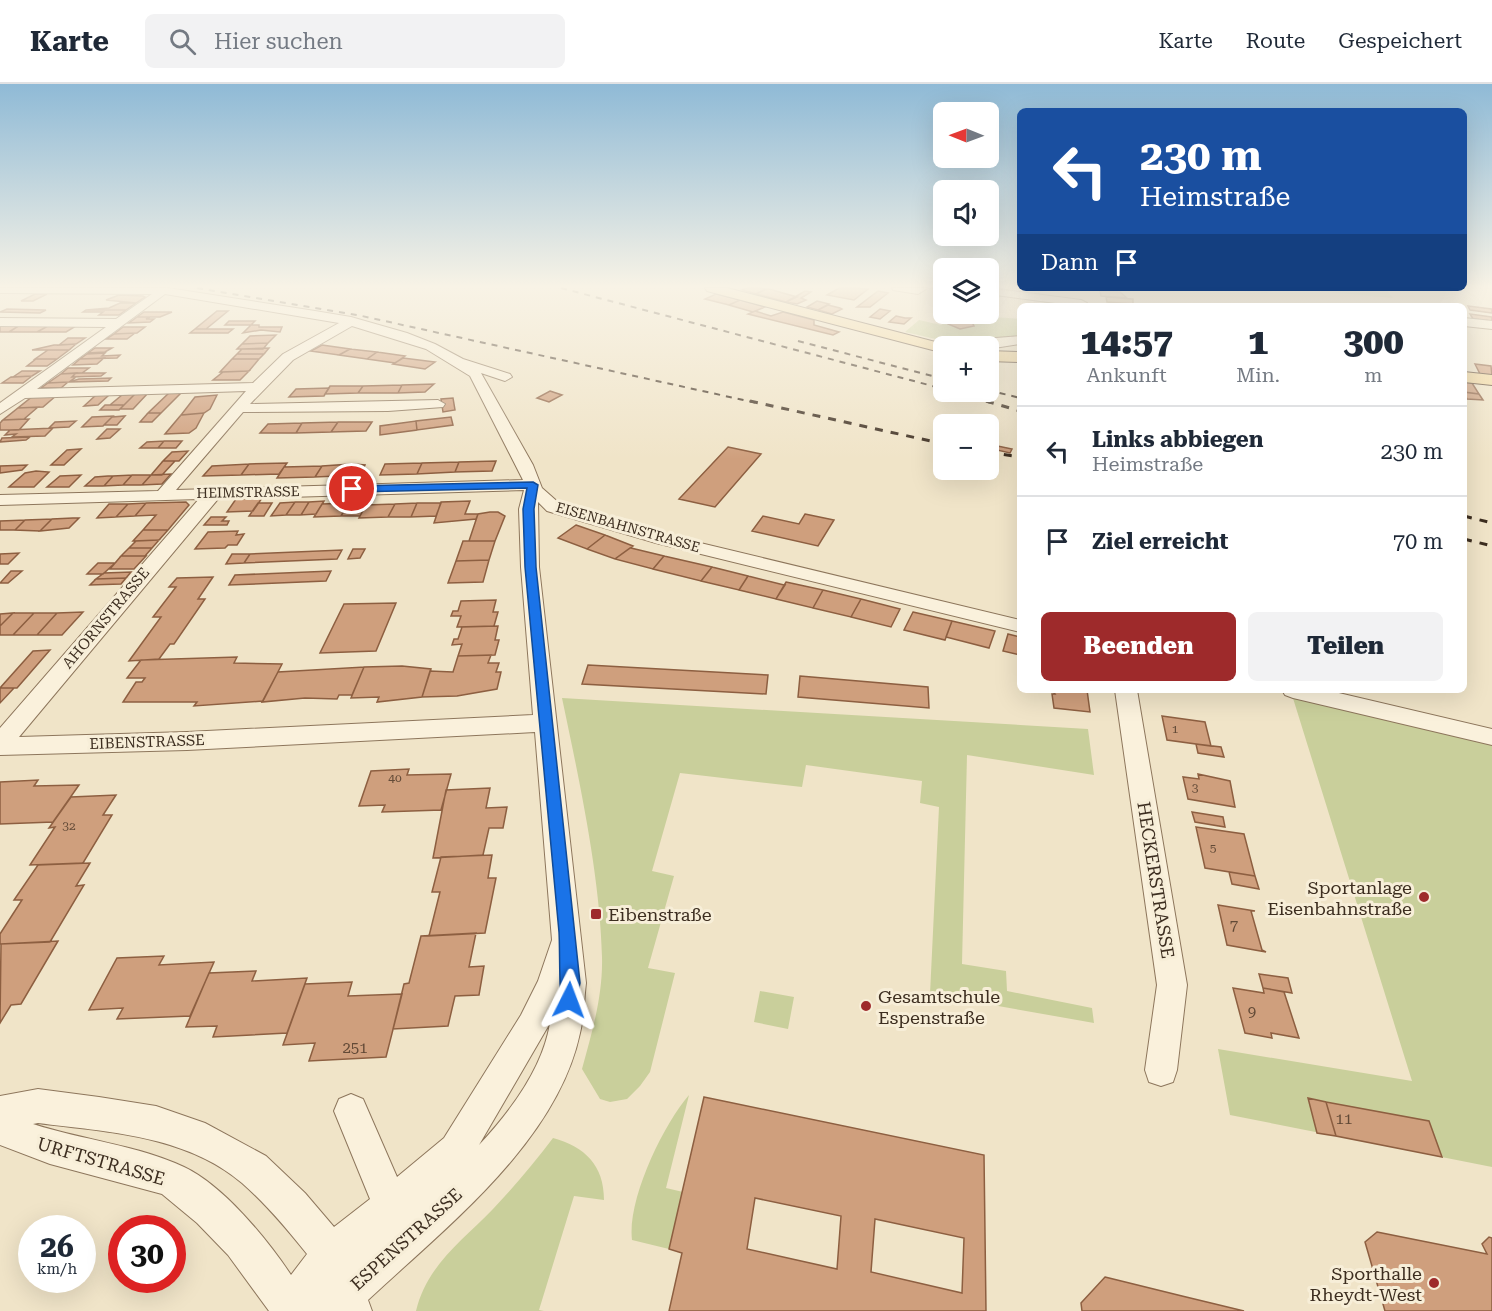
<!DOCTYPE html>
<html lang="de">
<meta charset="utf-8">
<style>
body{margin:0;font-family:"Roboto Serif",serif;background:#f2f2f3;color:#1f2937;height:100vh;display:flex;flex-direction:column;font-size:22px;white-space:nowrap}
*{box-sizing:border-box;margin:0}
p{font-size:20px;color:#747a83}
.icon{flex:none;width:33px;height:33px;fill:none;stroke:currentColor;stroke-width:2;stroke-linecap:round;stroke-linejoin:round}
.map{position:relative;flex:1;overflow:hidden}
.drawer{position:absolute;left:1017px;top:219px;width:450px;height:390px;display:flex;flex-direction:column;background:#fff;border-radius:9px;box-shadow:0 6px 24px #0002}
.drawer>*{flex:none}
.banner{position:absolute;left:1017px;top:24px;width:450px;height:183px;border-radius:9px;box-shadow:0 6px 24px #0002;background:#1a4fa0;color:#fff;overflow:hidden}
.needle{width:39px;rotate:271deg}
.tools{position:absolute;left:933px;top:18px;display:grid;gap:12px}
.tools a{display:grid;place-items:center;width:66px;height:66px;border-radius:9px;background:#fff;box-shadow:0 6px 24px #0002;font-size:30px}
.speed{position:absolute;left:18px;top:1131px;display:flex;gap:12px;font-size:30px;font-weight:700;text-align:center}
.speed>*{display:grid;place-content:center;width:78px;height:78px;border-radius:50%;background:#fff;box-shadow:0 6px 24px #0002;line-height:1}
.speed small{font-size:15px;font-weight:400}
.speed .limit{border:9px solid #d22;background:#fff;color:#111}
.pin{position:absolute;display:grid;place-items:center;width:51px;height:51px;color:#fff;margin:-26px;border:3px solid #fff;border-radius:50%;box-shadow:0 2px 6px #0007}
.me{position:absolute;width:66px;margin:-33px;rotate:3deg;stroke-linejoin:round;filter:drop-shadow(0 0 4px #0008)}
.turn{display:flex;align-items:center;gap:21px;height:126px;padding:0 24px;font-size:27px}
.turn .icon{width:78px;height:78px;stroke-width:2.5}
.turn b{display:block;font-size:42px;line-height:51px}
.then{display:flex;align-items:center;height:57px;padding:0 24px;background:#0003;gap:12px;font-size:22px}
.eta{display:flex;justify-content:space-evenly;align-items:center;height:102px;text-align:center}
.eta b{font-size:36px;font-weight:800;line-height:42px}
.primary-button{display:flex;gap:12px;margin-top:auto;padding:12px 24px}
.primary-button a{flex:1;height:69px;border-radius:9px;background:#9e2a2b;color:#fff;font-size:24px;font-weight:800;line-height:69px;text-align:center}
.primary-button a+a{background:#f2f2f3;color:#1f2937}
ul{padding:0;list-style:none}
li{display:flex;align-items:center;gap:18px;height:90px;padding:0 24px;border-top:2px solid #e0e1e3}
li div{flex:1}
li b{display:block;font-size:22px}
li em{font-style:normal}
header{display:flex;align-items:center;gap:36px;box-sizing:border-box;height:84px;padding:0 30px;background:#fff;border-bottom:2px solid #e0e1e3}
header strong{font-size:28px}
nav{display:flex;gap:33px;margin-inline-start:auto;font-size:21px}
.search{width:420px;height:54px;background:#f2f2f3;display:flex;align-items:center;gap:15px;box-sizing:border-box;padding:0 21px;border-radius:9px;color:#747a83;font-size:22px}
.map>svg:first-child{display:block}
</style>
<header>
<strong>Karte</strong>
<div class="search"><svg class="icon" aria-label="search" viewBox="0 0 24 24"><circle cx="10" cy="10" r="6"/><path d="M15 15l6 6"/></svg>Hier suchen</div>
<nav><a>Karte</a><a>Route</a><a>Gespeichert</a></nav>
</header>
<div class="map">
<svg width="1492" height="1227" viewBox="0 0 1492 1227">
<rect width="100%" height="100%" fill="#f0e4c8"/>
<path fill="#c9cf9b" d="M1205,204H1385L1393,214L1283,204L1266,209Z
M954,230L1020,235V253L966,262L905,248L919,236L941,241Z
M1292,611L1492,661V1083L1230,1031L1218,965L1412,997Z
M562,614L1088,645L1094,691L967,671L962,880L1006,887L1007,907L1092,924L1094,939L930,910L939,723L920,719L922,697L806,681L802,703L680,689L652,787L674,792L648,884L675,889L650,988L640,1002L627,1015L610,1018L600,1015L582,985C592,948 603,912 602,873C600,791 579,695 562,614Z
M760,907L794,913L788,945L754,938Z
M689,1011L666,1104L683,1108L669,1165L632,1156C627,1116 663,1041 689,1011Z
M553,1054C585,1063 604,1081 604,1116L574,1112L539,1226L544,1227H416C427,1181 462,1157 493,1125C514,1103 535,1078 553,1054Z"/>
<path fill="#cf9f7d" stroke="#8d5f41" stroke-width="1.5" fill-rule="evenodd" d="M747,204H759L765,205L756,210L742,206Z
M839,204H857L868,205L854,216L827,211Z
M767,205H769L797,213L786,218L756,210Z
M805,207L811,208L801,214L806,216L797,220L786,218Z
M878,207L888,209L870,223H857Z
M1100,207L1120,208L1127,214L1101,212Z
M35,210H47L33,217H21Z
M716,210L740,216L729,221L705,215Z
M119,211L143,212L145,213L136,219L106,216Z
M1106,213L1133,215V220L1107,218Z
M740,216L765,223L753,228L729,221Z
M817,217L829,220L818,226L807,223Z
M120,219H136L126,226H86L109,224Z
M828,221L840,224L842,225L832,230L818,226Z
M1468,222L1492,225V229L1470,226Z
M7,225L46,226L40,229L0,228Z
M880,225L890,227L880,235L870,233Z
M86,226H126L119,231H99L103,228H83Z
M217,227H228L206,245H195Z
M755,227L771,232L783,228L814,236V241L839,248L833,251L748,230Z
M144,228H172L160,233H137Z
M1470,230L1492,233V237L1473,235Z
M896,232L905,234H911L904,240L889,238Z
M137,233H150L146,235H154L150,238L129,239Z
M961,235L972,238L974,242L960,245L948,240L950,237Z
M229,237H255L251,241H225Z
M0,241H20L9,248H0Z
M20,241L48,242L37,248H9Z
M251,241H259V243H282L280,248L261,246L243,249Z
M48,242H76L66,248H37Z
M123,243H145L137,249L114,250Z
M195,245H233L228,249H190Z
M135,249L127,255H106L114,250Z
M276,251L268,259L242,260L250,252Z
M68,254H85L76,260L59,261Z
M268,259L263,265H237L242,260Z
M76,260L69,266H32L54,261Z
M322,261L350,265L339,271L311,267Z
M95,264H112L105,268L88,269Z
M269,264L264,270H237L242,265Z
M350,265L377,268L367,275L339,271Z
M48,266H69L57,275H35Z
M377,268L405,272L395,279L367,275Z
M105,269L102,272L120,271L117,274L80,275L87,270Z
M237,270H264L259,275H232Z
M104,274L97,280L73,281L80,275Z
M403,274L435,278L425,285L393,280Z
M36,275H57L47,282H27Z
M232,275H259L249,287L220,288Z
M1475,280L1491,282L1492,292L1480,290Z
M68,284H89L82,289L61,290Z
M22,287H40L32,292L13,293Z
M249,287L240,296H213L223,288Z
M76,289H105L101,292L72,293Z
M76,289L72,293H76L69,298L48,299L61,290Z
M32,292L23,299H2L11,293Z
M111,294L108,297L69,298L79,295Z
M68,298L61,304H41L48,299Z
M1464,298L1472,299L1479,310L1464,308Z
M434,300L425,308L398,309L402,301Z
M402,301L398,309H358L363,302Z
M330,302H363L358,309L325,310Z
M329,304L324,312L289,313L296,305Z
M171,307H183L161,329H148Z
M550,307L562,311L549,318L537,314Z
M137,308H149L133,325H120Z
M1464,308L1479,310L1483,316L1467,315Z
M135,310L124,321H110L122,311Z
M57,311L43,323L18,324L33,312Z
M96,311H109L98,321L84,322Z
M217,311L210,325L204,329L181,331L195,313Z
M453,314L455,326L443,328L441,315Z
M105,321H124L119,326H100Z
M38,323L24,335L3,336L18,324Z
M148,329H161L152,338H140Z
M204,329L196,344L189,349L165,350L181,331Z
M113,332L103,342L82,343L92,333Z
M125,332L117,341H104L112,333Z
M451,333L453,341L417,346L416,337Z
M29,335L19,346H0V339L3,336Z
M76,337L69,343L49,344L55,338Z
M416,337L417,346L380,351V342Z
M338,338L331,348L296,349L302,339Z
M338,338H372L366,347L331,348Z
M302,339L296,349H260L268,340Z
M53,344L45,352L12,353L16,350L5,351L10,346Z
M107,345H120L110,354L97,355Z
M30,353L26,356L0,358L2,354Z
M164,357H182L176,364H158Z
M164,357L158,364H140L147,358Z
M988,360L1012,365L1010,369L988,364Z
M728,363L761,370L715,423L679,415Z
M81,365L64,381H51L67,366Z
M188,367L179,377H163L172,368Z
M163,377H175L162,391H151Z
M496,377L492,387L455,388L459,378Z
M459,378L455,388L417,390L422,379Z
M287,379L279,390L241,391L249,380Z
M422,379L417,390L380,391L385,380Z
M249,380L241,391L203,392L212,382Z
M352,380L365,381L360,391L315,393L322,382Z
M27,381L22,386L0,389V382Z
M322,382L315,393L277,394L284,383Z
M36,387L49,388L34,403H9L25,389Z
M171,390L162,400L142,401L151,391Z
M81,391L69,403H47L60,392Z
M132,391H151L142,401H123Z
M132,391L123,401L104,402L113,392Z
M108,392H113L104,402H85L95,393Z
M262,414L253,427L227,428L236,415Z
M324,417L316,430L301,431L309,418Z
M470,417L465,430H478L476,435L434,439L441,418Z
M186,418L189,421L168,446H143L156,431L135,432L146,419Z
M295,418L286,431L271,432L280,419Z
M295,418H309L301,431H286Z
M146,419L135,432L116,433L128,420Z
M258,419H272L264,432H249Z
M349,419L341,432L314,433L322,420Z
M349,419H367L360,432H341Z
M417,419H441L436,432L411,433Z
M417,419L411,433H388L395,420Z
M109,420H128L116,433L97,434Z
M395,420L388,433L359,434L366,421Z
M490,428H498L505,432L495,457H469L478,430Z
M805,430L834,436L818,462L752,447L763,432L799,440Z
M211,433H226L222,437H229L227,441H204Z
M73,434H79L69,444L40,447L52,435Z
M52,435L40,447L15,446L25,436Z
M25,436L15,446H0V437Z
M576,441L605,451L587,465L558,454Z
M143,446H168L159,456L133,457Z
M238,447L236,451L244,450L237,461H228L225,464L195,465L208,448Z
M605,451L633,462L615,475L587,465Z
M159,456L152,464H129L136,457Z
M463,457H495L489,476L456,477Z
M129,464H152L145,472H121Z
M630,464H631L664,472L653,485L615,475Z
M353,465H365L360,474L348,475Z
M342,466L337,475L244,479L250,470Z
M19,469L8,480H0V470Z
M232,470H250L244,479L226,480Z
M121,472H146L134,485H110Z
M664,472L712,483L701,497L653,485Z
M489,476L483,498L448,499L456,477Z
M98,479H115L103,490H87Z
M712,483L748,492L739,506L701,497Z
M11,487H22L8,499H0Z
M331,487L326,497L229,501L235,491Z
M131,488L126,494L96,495L104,489Z
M748,492L784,501H785L776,515L739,506Z
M213,493L198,515H205L174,560H170L159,575L129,577L161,533H153L176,503H169L177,494Z
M126,494L121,500L90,501L96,495Z
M786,498L823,506L813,524L776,515Z
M823,506L861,515L851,533L813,524Z
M861,515L900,525L891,543L851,533Z
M496,516L493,528H498L494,542L457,543L461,532H451L453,527H458L461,517Z
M396,519L376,567L320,569L344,520Z
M83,528L62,551H37L57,529Z
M913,528L952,537L945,556L904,546Z
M13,529H34L13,551H0V542Z
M13,529L0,542V530Z
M34,529H57L37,551H13Z
M952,537L995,547L989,564L946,553Z
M498,542L495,556H499L495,571L458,572L462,560L452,561L454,555H458L462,543Z
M1008,550L1020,553V571L1003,567Z
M50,566L17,604H0L33,567Z
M491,571L488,579H499L496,588H501L497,605L457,612L422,613L430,587L453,588L458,572Z
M237,573L234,579L282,580L263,617L194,622L197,618H123L136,598H142L145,594H127L141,576Z
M588,581L768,591L766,610L582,600Z
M402,582L431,585L422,613L377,618L379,613L351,614L364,583Z
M364,583L352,611H339L337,615L305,614L262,618L278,588Z
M800,592L928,603L929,624L798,613Z
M0,604H14L0,619Z
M1052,606H1087L1090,628L1054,624L1052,610H1055Z
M1162,632L1205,638L1211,662L1167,656Z
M1196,660L1221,663L1224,673L1198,669Z
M409,685L407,691L451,690L441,726L382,728L385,721L359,722L371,687Z
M1198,690L1230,697L1235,723L1188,715L1183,693L1199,695Z
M38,696L34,702L79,701L53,738L0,740V698Z
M490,704L486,724L507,723L503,744H489L483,771L433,774L446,706Z
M116,711L103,731H112L83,779L30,781L55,743L49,744L71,713Z
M1192,728L1223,733L1225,743L1195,738Z
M1196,743L1244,750L1255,792L1205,784Z
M492,771L488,794H496L485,849L429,852L440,808H432L441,773Z
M90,779L76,802L84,801L50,858L0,860V850L22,816H14L38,781Z
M1229,788L1255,792L1259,805L1232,800Z
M1218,821L1255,827H1251L1262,866L1266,868L1227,861Z
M476,849L469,883L484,882L479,911L455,912L448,942L393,945L404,900L409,899L421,852Z
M58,857L21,920L11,921L0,939L1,860Z
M164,872L159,881L214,878L190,932L117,935L123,924L89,926L117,874Z
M256,887L252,897L307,894L287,949L213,953L217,942L186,943L209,889Z
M1259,890L1288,894L1292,909L1263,904Z
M352,898L348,912L402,910L386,973L309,977L315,959L283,961L305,900Z
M1233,904L1264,909L1263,904L1284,908L1299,954L1271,949L1272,954L1245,949Z
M704,1013L984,1071L986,1227H669L682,1169L669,1165ZM755,1114L841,1132L837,1185L747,1165ZM875,1135L964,1154L962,1209L871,1188Z
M1308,1014L1326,1018L1336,1052L1317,1049Z
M1326,1018L1429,1037L1442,1073L1336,1052Z
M1377,1148L1487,1170L1482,1160L1489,1153L1492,1154V1227H1385L1365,1158Z
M1105,1193L1182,1212L1244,1227H1082L1081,1219Z"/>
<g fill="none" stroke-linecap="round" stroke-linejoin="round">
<g stroke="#8d765c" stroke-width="2">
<path id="minor" d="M0,204H168L315,227L351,233L407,249L435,260L463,275L510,290L512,293L505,297L481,289L533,381L542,404L559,419L667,451L1020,536V548L656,459L547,427L538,418L539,483L586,899C584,915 584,933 580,949C557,1058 446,1143 368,1216L372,1227H269L228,1171L197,1139L162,1110L50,1080L0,1061V1012L38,1005L99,1013L156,1022L205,1039L266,1072L305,1109L334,1143L370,1115L334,1027L339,1015L351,1010L363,1015L397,1093L444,1054L521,931L538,897L552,856L535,648L187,666L0,671V644L199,415L0,421V411L158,407L246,307L25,314L0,330V319L106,243L0,242V234L116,235L152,210L0,209ZM165,210L339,239L283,270L253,299L37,305ZM352,242L426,265L470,292L523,396L176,406L243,328L388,327L443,323L445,320L438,316L250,320L293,276ZM524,406L519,425L521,483L533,631L187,648L19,653L218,415ZM550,939C543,984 510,1028 479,1061ZM38,1039C107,1048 186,1051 242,1099C266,1120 287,1145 307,1170L291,1191C267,1155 224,1102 184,1083C137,1061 83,1056 33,1040Z
M892,204H928L918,210L893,206Z
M988,204L1081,216L1087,219L1078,222L988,210Z
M1464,234L1492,237V245L1464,242Z
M1020,252V260L988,265L978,262L996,254Z
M1115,606H1137L1187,901L1177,986L1173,998L1161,1002L1149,998L1145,986L1157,901Z
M1282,606H1326L1492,645V661L1293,614L1285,611Z"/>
</g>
<g stroke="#5b4430" stroke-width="2">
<path id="major" d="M705,204H727L951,262H944V269L707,207Z
M988,267L1020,268V278L988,277Z
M1464,288L1492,291V301L1464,298Z"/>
</g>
<use href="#minor" fill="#faf1dc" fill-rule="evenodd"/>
<use href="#major" fill="#f3d9a0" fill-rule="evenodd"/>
<path stroke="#3d2e20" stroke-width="2" stroke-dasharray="6 6" stroke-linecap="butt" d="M197,204L362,232L757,319
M561,204L944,305
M798,257L944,295
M988,306L1020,314
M952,308L991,319"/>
<path stroke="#3d2e20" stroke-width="3" stroke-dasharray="8 8" stroke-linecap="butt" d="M750,317L944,360
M986,317L1020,327
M988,368L1020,373
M1464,432L1492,439
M1464,455L1492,462"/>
</g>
<linearGradient id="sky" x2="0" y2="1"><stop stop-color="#8fbad6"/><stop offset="0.54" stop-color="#f8f3e6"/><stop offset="1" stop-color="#f8f3e6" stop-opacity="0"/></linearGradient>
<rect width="1492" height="375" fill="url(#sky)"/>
<path fill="#1a73e8" stroke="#114b97" stroke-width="1.5" d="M533,398L538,401L534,425L536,483L580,899L575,922L569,925L562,922C559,915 560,862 559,848L525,483L523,425L527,404L352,408L347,405L352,402Z"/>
<g fill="#9e2a2b" stroke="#f7eed8" stroke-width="2">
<circle cx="1424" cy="813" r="6"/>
<rect x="590" y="824" width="12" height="12" rx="3"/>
<circle cx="866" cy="922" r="6"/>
<circle cx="1434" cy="1199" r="6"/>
</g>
<g text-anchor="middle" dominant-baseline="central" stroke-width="6" stroke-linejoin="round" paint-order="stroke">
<g font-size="12" fill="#624a37">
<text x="1175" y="645">1</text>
<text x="395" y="694">40</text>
<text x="1195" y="704">3</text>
<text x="69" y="742">32</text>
<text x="1213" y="764">5</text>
</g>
<g font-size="14" fill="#3d2e20" stroke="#f7eed8">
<text transform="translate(248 408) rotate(-1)">HEIMSTRASSE</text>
<text transform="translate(628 443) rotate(16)">EISENBAHNSTRASSE</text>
</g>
<g font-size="15" fill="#3d2e20" stroke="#f7eed8">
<text transform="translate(106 534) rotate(-50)">AHORNSTRASSE</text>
<text transform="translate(147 658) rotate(-2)">EIBENSTRASSE</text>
</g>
<g font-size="15" fill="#624a37">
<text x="1234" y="841">7</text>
<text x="1252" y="928">9</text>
<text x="355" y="964">251</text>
<text x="1344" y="1035">11</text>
</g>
<g font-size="18" fill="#3d2e20" stroke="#f7eed8">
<text transform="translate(1156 796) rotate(81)">HECKERSTRASSE</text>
<text transform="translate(101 1077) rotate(16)">URFTSTRASSE</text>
<text transform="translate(406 1155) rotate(-42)">ESPENSTRASSE</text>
</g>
<g font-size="18" fill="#3d2e20" stroke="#f7eed8" text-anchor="end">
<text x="1412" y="803">Sportanlage<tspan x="1412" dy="21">Eisenbahnstraße</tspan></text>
<text x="608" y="830" text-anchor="start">Eibenstraße</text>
<text x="878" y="912" text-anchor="start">Gesamtschule<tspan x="878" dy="21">Espenstraße</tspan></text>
<text x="1422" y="1189">Sporthalle<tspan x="1422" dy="21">Rheydt-West</tspan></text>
</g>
</g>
</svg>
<div class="tools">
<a><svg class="needle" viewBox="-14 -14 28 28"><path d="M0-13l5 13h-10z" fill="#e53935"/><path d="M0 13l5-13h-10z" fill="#747a83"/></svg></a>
<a><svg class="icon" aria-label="sound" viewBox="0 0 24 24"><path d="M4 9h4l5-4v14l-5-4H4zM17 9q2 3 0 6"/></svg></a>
<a><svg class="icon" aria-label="layers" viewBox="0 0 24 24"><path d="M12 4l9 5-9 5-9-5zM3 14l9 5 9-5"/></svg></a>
<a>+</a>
<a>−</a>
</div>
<div class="speed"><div>26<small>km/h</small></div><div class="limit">30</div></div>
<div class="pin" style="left:352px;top:405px;background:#d93025"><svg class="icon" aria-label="arrive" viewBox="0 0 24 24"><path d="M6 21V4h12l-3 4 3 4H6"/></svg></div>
<svg class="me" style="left:569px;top:916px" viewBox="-20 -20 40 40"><path d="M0-17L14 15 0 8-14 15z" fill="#1a73e8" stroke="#fff" stroke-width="4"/></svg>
<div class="banner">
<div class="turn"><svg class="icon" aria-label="left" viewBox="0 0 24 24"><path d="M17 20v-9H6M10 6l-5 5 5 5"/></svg><div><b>230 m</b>Heimstraße</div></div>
<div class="then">Dann<svg class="icon" aria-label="arrive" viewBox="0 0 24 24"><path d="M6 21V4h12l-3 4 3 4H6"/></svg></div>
</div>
<section class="drawer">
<div class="eta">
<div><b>14:57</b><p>Ankunft</p></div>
<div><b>1</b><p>Min.</p></div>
<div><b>300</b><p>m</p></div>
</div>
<ul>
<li><svg class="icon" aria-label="left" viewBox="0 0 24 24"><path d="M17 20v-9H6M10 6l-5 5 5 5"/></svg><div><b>Links abbiegen</b><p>Heimstraße</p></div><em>230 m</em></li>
<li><svg class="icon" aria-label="arrive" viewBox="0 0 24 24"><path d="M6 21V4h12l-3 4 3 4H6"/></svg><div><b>Ziel erreicht</b></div><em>70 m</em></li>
</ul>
<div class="primary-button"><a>Beenden</a><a>Teilen</a></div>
</section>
</div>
